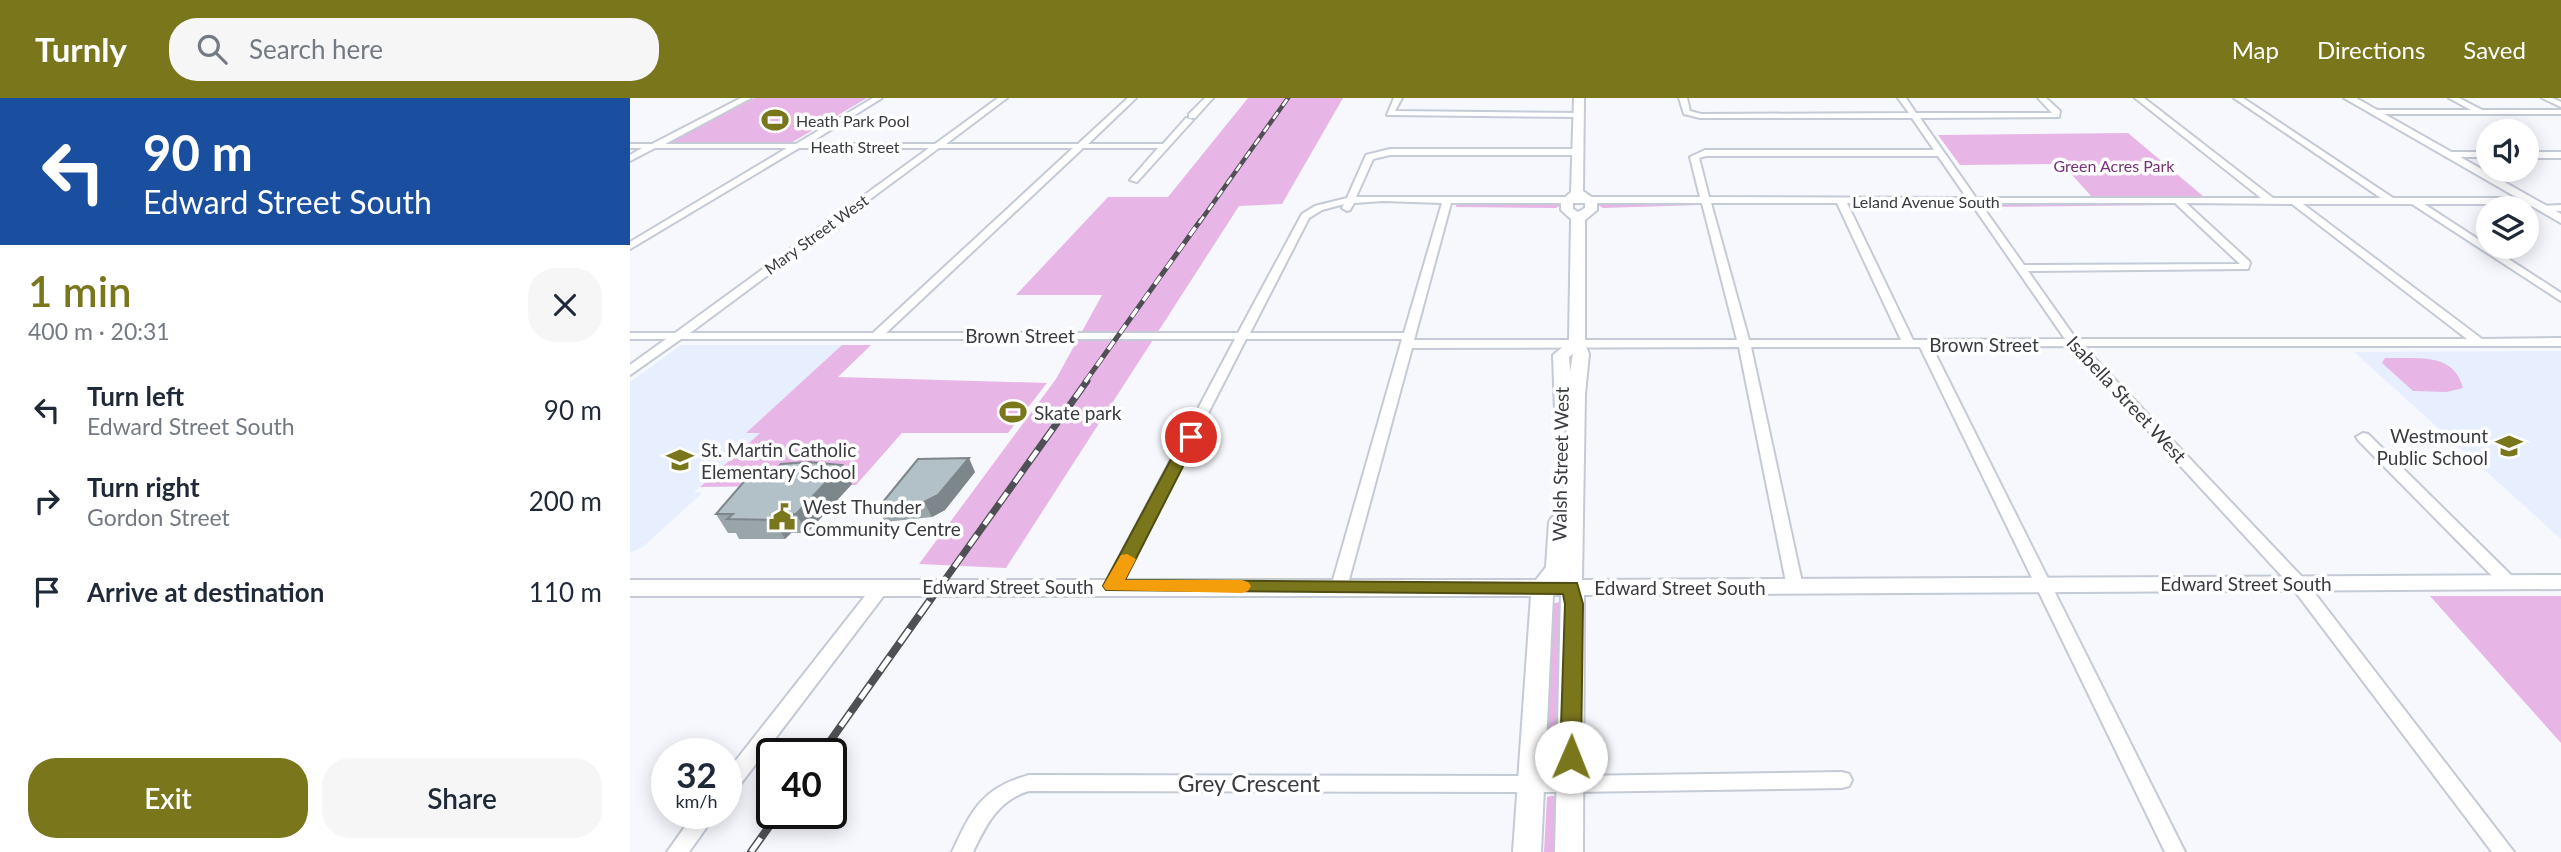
<!DOCTYPE html>
<meta charset="utf-8">
<style>
body{margin:0;font-family:Lato,sans-serif;background:#f6f6f7;color:#1f2937;height:100vh;display:flex;flex-direction:column;font-size:26px;white-space:nowrap}
*{box-sizing:border-box;margin:0}
p{font-size:23px;color:#747a83}
.icon{flex:none;width:38px;height:38px;fill:none;stroke:currentColor;stroke-width:2;stroke-linecap:round;stroke-linejoin:round}
.map{position:relative;flex:1;overflow:hidden}
.side{display:flex;flex-direction:column;background:#fff;width:630px}
.side>*{flex:none}
.hud{background:#1a4fa0;color:#fff;overflow:hidden}
.buttons{position:absolute;left:1846px;top:21px;display:grid;gap:14px}
.buttons a{display:grid;place-items:center;width:63px;height:63px;border-radius:50%;background:#fff;box-shadow:0 4px 18px #0003;font-size:35px}
.speed{position:absolute;left:21px;top:640px;display:flex;gap:14px;font-size:35px;font-weight:700;text-align:center}
.speed>*{display:grid;place-content:center;width:91px;height:91px;border-radius:50%;background:#fff;box-shadow:0 4px 18px #0003;line-height:1}
.speed small{font-size:18px;font-weight:400}
.speed .limit{border:4px solid #111;border-radius:10px;background:#fff;color:#111}
.pin{position:absolute;display:grid;place-items:center;width:60px;height:60px;color:#fff;margin:-30px;border:4px solid #fff;border-radius:50%;box-shadow:0 2px 7px #0007}
.me{position:absolute;width:77px;margin:-38px;rotate:1deg;stroke-linejoin:round;filter:drop-shadow(0 0 5px #0008)}
.turn{display:flex;align-items:center;gap:24px;height:147px;padding:0 28px;font-size:32px}
.turn .icon{width:91px;height:91px;stroke-width:2.5}
.turn b{display:block;font-size:49px;line-height:60px}
.round{display:grid;place-items:center;flex:none;width:74px;height:74px;border-radius:28px;background:#f6f6f7}
.summary{display:flex;align-items:center;justify-content:space-between;height:119px;padding:0 28px}
h1{font-size:42px;font-weight:600;line-height:52px;color:#7a761c}
.cta{display:flex;gap:14px;margin-top:auto;padding:14px 28px}
.cta a{flex:1;height:80px;border-radius:28px;background:#7a761c;color:#fff;font-size:28px;font-weight:600;line-height:80px;text-align:center}
.cta a+a{background:#f6f6f7;color:#1f2937}
ul{padding:0;list-style:none}
li{display:flex;align-items:center;gap:21px;height:91px;padding:0 28px}
li div{flex:1}
li b{display:block;font-size:26px}
li em{font-style:normal}
header{display:flex;align-items:center;gap:42px;box-sizing:border-box;height:98px;padding:0 35px;background:#7a761c;color:#fff}
header strong{font-size:33px}
nav{display:flex;gap:38px;margin-inline-start:auto;font-size:24px}
.search{width:490px;height:63px;background:#f6f6f7;display:flex;align-items:center;gap:18px;box-sizing:border-box;padding:0 24px;border-radius:28px;color:#747a83;font-size:26px}
main{display:flex;flex:1;min-height:0}
.map>svg:first-child{display:block}
</style>
<header>
<strong>Turnly</strong>
<div class="search"><svg class="icon" aria-label="search" viewBox="0 0 24 24"><circle cx="10" cy="10" r="6"/><path d="M15 15l6 6"/></svg>Search here</div>
<nav><a>Map</a><a>Directions</a><a>Saved</a></nav>
</header>
<main>
<section class="side">
<div class="hud">
<div class="turn"><svg class="icon" aria-label="left" viewBox="0 0 24 24"><path d="M17 20v-9H6M10 6l-5 5 5 5"/></svg><div><b>90 m</b>Edward Street South</div></div>
</div>
<div class="summary"><div><h1>1 min</h1><p>400 m · 20:31</p></div><a class="round"><svg class="icon" aria-label="close" viewBox="0 0 24 24"><path d="M6 6l12 12M18 6L6 18"/></svg></a></div>
<ul>
<li><svg class="icon" aria-label="left" viewBox="0 0 24 24"><path d="M17 20v-9H6M10 6l-5 5 5 5"/></svg><div><b>Turn left</b><p>Edward Street South</p></div><em>90 m</em></li>
<li><svg class="icon" aria-label="right" viewBox="0 0 24 24"><path d="M7 20v-9h11M14 6l5 5-5 5"/></svg><div><b>Turn right</b><p>Gordon Street</p></div><em>200 m</em></li>
<li><svg class="icon" aria-label="arrive" viewBox="0 0 24 24"><path d="M6 21V4h12l-3 4 3 4H6"/></svg><div><b>Arrive at destination</b></div><em>110 m</em></li>
</ul>
<div class="cta"><a>Exit</a><a>Share</a></div>
</section>
<div class="map">
<svg width="1931" height="754" viewBox="0 0 1931 754">
<rect width="100%" height="100%" fill="#f6f8fd"/>
<path fill="#e7efff" d="M51,247H212L117,334L130,335L64,394L72,395L13,449L0,455V284Z
M1931,253V441L1724,254Z"/>
<path fill="#e8b5e7" d="M125,0H237L161,45L35,46Z
M618,0H713L652,106L609,108L376,470L289,466L426,281L472,197H386L478,99H538Z
M1498,35L1573,98L1462,99L1432,66L1330,67L1308,37Z
M927,104L931,107L926,110L825,109L829,105Z
M973,105H1064L1069,107L973,110L968,107Z
M1536,105L1543,107L1364,109L1356,106Z
M212,247H241L208,279L417,285L378,335H272L226,387L70,389L130,335H116Z
M1755,260C1785,261 1824,253 1833,290L1817,294L1783,293L1752,265Z
M1800,498H1931V645Z
M930,504L934,507L929,666L925,671L917,670L915,664L922,510L925,505Z
M922,698L927,699L928,754H914L917,699Z"/>
<g fill="none" stroke-linecap="round" stroke-linejoin="round">
<g stroke="#c4cad6" stroke-width="4">
<path id="street" d="M111,0H121L35,46H166L243,0H252L178,46H305L368,0H377L316,46H448L498,0H506L458,46H533L556,20L563,22L507,84L500,82L528,50H453L256,235H608L672,116L685,108L717,100L736,57L760,51H948L952,54L948,57H760L743,61L726,99H1070L1060,59L1075,52H1304L1282,20H1070L1054,16L1049,0H1057L1060,13L1071,16L1279,15L1268,0H1276L1286,15H1422L1408,0H1416L1430,13L1429,19L1290,20L1346,100H1631L1505,0H1514L1643,100H1751L1604,0H1613L1763,100H1876L1906,103L1909,104L1910,108L1931,107V113L1908,112L1907,108L1876,106H1794L1931,195V203L1782,106H1673L1852,241L1931,240V248H1453L1673,480L1884,754H1862L1661,488L1440,248L1302,249L1555,754H1535L1290,249H1121L1173,489L1171,493H1159L1157,489L1109,249L782,250L717,489L715,493H703L701,489L772,241H616L490,488L488,492H476L474,488L605,241H51L0,277V267L36,241H0V235H45L299,50H169L0,151V144L157,50H25L0,63V57L12,50H0V46H22ZM309,50H443L243,235H60ZM1076,58H1308L1337,100L1079,99L1069,60ZM753,103L812,105L774,235H620L679,120L692,112L714,106L712,110L717,113L720,112L724,105ZM821,105H1072L1107,242H784ZM1081,105H1207L1271,242H1119ZM1217,105H1341L1435,241L1283,242ZM1350,105H1545L1610,166L1394,167ZM1556,105L1662,106L1837,241H1446L1398,173L1618,171L1620,165L1619,163Z
M575,0H583L565,20H559V16Z
M764,0H772L765,13L949,15L953,17L949,19L757,17Z
M1819,0H1829L1852,12H1931V16H1744L1740,14L1744,12H1841Z
M1912,0H1922L1931,4V9Z
M1819,54H1858V59H1816V55Z
M1897,54H1931V60H1897Z
M1733,335L1738,336L1884,480L1886,484L1884,488H1872L1728,342L1726,339Z
M252,483L258,484L260,488L258,492L103,696L96,698V675L246,484Z
M1212,674L1219,676L1222,682L1219,688L1212,690L940,694L399,693C368,702 356,727 343,754H322C342,711 352,690 399,677L940,678Z
M64,716H86L59,754H37Z"/>
</g>
<g stroke="#c4cad6" stroke-width="4">
<path id="secondary" d="M944,0H954L953,93L967,103V112L955,122V246L959,256L955,296L952,482L1931,477V491L954,497L953,754H925L931,497H923L911,754H883L901,498H0V482H906L916,469L919,424L922,419L933,418L937,318L928,317L925,313L923,257L939,244L941,121L931,112V103L941,94ZM948,101L955,105V110L948,114L943,111V104ZM943,256L940,274L939,259Z
M1714,0H1726L1931,116V125Z"/>
</g>
<use href="#street" fill="#fff" fill-rule="evenodd"/>
<use href="#secondary" fill="#fff" fill-rule="evenodd"/>
<g stroke="#4e5055" stroke-width="4.5">
<path id="rail-far3" d="M569,125L658,0"/>
</g>
<g stroke="#4e5055" stroke-width="5">
<path id="rail-far2" d="M455,284L570,123"/>
</g>
<g stroke="#4e5055" stroke-width="7">
<path id="rail-far1" d="M309,490L457,283"/>
</g>
<g stroke="#4e5055" stroke-width="8">
<path id="rail" d="M191,656L310,488
M121,754L148,716"/>
</g>
<use href="#rail-far3" stroke="#fff" stroke-width="2.5" stroke-dasharray="8" stroke-linecap="butt"/>
<use href="#rail-far2" stroke="#fff" stroke-width="3.5" stroke-dasharray="10" stroke-linecap="butt"/>
<use href="#rail-far1" stroke="#fff" stroke-width="4.5" stroke-dasharray="13" stroke-linecap="butt"/>
<use href="#rail" stroke="#fff" stroke-width="5" stroke-dasharray="17" stroke-linecap="butt"/>
</g>
<path fill="#99a5ab" d="M212,367L222,386L177,435H161L155,441H109L106,435H98L86,416L142,376Z
M345,374L315,412L302,419L255,424L248,410Z"/>
<path fill="#7d868b" d="M339,360L345,374L315,412L302,419L294,404Z
M212,367L222,386L177,435L166,416Z
M149,416L161,435L155,441L144,422Z"/>
<path fill="#b2c0c7" stroke="#7d868b" stroke-width="2" d="M339,360L308,397L294,404L248,410L288,361Z
M178,364L212,367L166,416H149L144,422L97,421L103,416H86L124,372L142,376L151,366Z"/>
<path fill="#7a761c" stroke="#4f4d12" stroke-width="2" d="M561,334L568,339L495,482L947,485L953,506L951,659L948,665L941,668L933,665L930,659L935,506L933,496L476,492L473,488L553,339Z"/>
<path fill="#f59e0b" d="M497,456L506,461L495,482H612L618,484L621,488L618,493L612,495L476,492L473,488L491,457Z"/>
<defs>
<g id="stadium-bare" transform="scale(2.1)"><path d="M0-5a6.5 5 0 1 0 0 10a6.5 5 0 1 0 0-10ZM-3.5-1.8h7v3.6h-7Z" fill="#7a761c" stroke="#fff" stroke-width="2.5" paint-order="stroke"/></g>
<g id="school-bare" transform="scale(2.1)"><path d="M0-5L7-2L0 1L-7-2ZM-4 1L0 2.5L4 1V4Q0 6-4 4Z" fill="#7a761c" stroke="#fff" stroke-width="2.5" paint-order="stroke"/></g>
<g id="civic-bare" transform="scale(2.1)"><path d="M-.6-6.5H3V-4.5H.6V-3L4-1V1h2V6H-6V1h2V-1L-.6-3ZM-1.2 2.5V6h2.4V2.5Z" fill="#7a761c" stroke="#fff" stroke-width="2.5" paint-order="stroke"/></g>
</defs>
<g fill-rule="evenodd">
<use href="#stadium-bare" x="145" y="22"/>
<use href="#stadium-bare" x="383" y="314"/>
<use href="#school-bare" x="1879" y="348"/>
<use href="#school-bare" x="50" y="362"/>
<use href="#civic-bare" x="152" y="419"/>
</g>
<g text-anchor="middle" dominant-baseline="central" stroke-width="7" stroke-linejoin="round" paint-order="stroke">
<g font-size="16" fill="#393b40" stroke="#fff" text-anchor="start">
<text x="166" y="22">Heath Park Pool</text>
</g>
<g font-size="16" fill="#393b40" stroke="#fff">
<text x="225" y="48">Heath Street</text>
<text x="1296" y="103">Leland Avenue South</text>
<text transform="translate(186 136) rotate(-36)">Mary Street West</text>
</g>
<g font-size="16" fill="#773079" stroke="#fff">
<text x="1484" y="67">Green Acres Park</text>
</g>
<g font-size="19" fill="#393b40" stroke="#fff">
<text x="390" y="237">Brown Street</text>
<text x="1354" y="246">Brown Street</text>
<text transform="translate(1497 301) rotate(47)">Isabella Street West</text>
<text transform="translate(930 366) rotate(-89)">Walsh Street West</text>
<text x="1616" y="485">Edward Street South</text>
<text x="378" y="488">Edward Street South</text>
<text x="1050" y="489">Edward Street South</text>
</g>
<g font-size="19" fill="#393b40" stroke="#fff" text-anchor="start">
<text x="404" y="314">Skate park</text>
<text x="1858" y="337" text-anchor="end">Westmount<tspan x="1858" dy="22">Public School</tspan></text>
<text x="71" y="351">St. Martin Catholic<tspan x="71" dy="22">Elementary School</tspan></text>
<text x="173" y="408">West Thunder<tspan x="173" dy="22">Community Centre</tspan></text>
</g>
<g font-size="23" fill="#393b40" stroke="#fff">
<text x="619" y="685">Grey Crescent</text>
</g>
</g>
</svg>
<div class="buttons">
<a><svg class="icon" aria-label="sound" viewBox="0 0 24 24"><path d="M4 9h4l5-4v14l-5-4H4zM17 9q2 3 0 6"/></svg></a>
<a><svg class="icon" aria-label="layers" viewBox="0 0 24 24"><path d="M12 4l9 5-9 5-9-5zM3 14l9 5 9-5"/></svg></a>
</div>
<div class="speed"><div>32<small>km/h</small></div><div class="limit">40</div></div>
<div class="pin" style="left:561px;top:339px;background:#d93025"><svg class="icon" aria-label="arrive" viewBox="0 0 24 24"><path d="M6 21V4h12l-3 4 3 4H6"/></svg></div>
<svg class="me" style="left:941px;top:659px" viewBox="-20 -20 40 40"><circle r="19" fill="#fff"/><path d="M0-13L10 11 0 6-10 11z" fill="#7a761c"/></svg>
</div>
</main>
